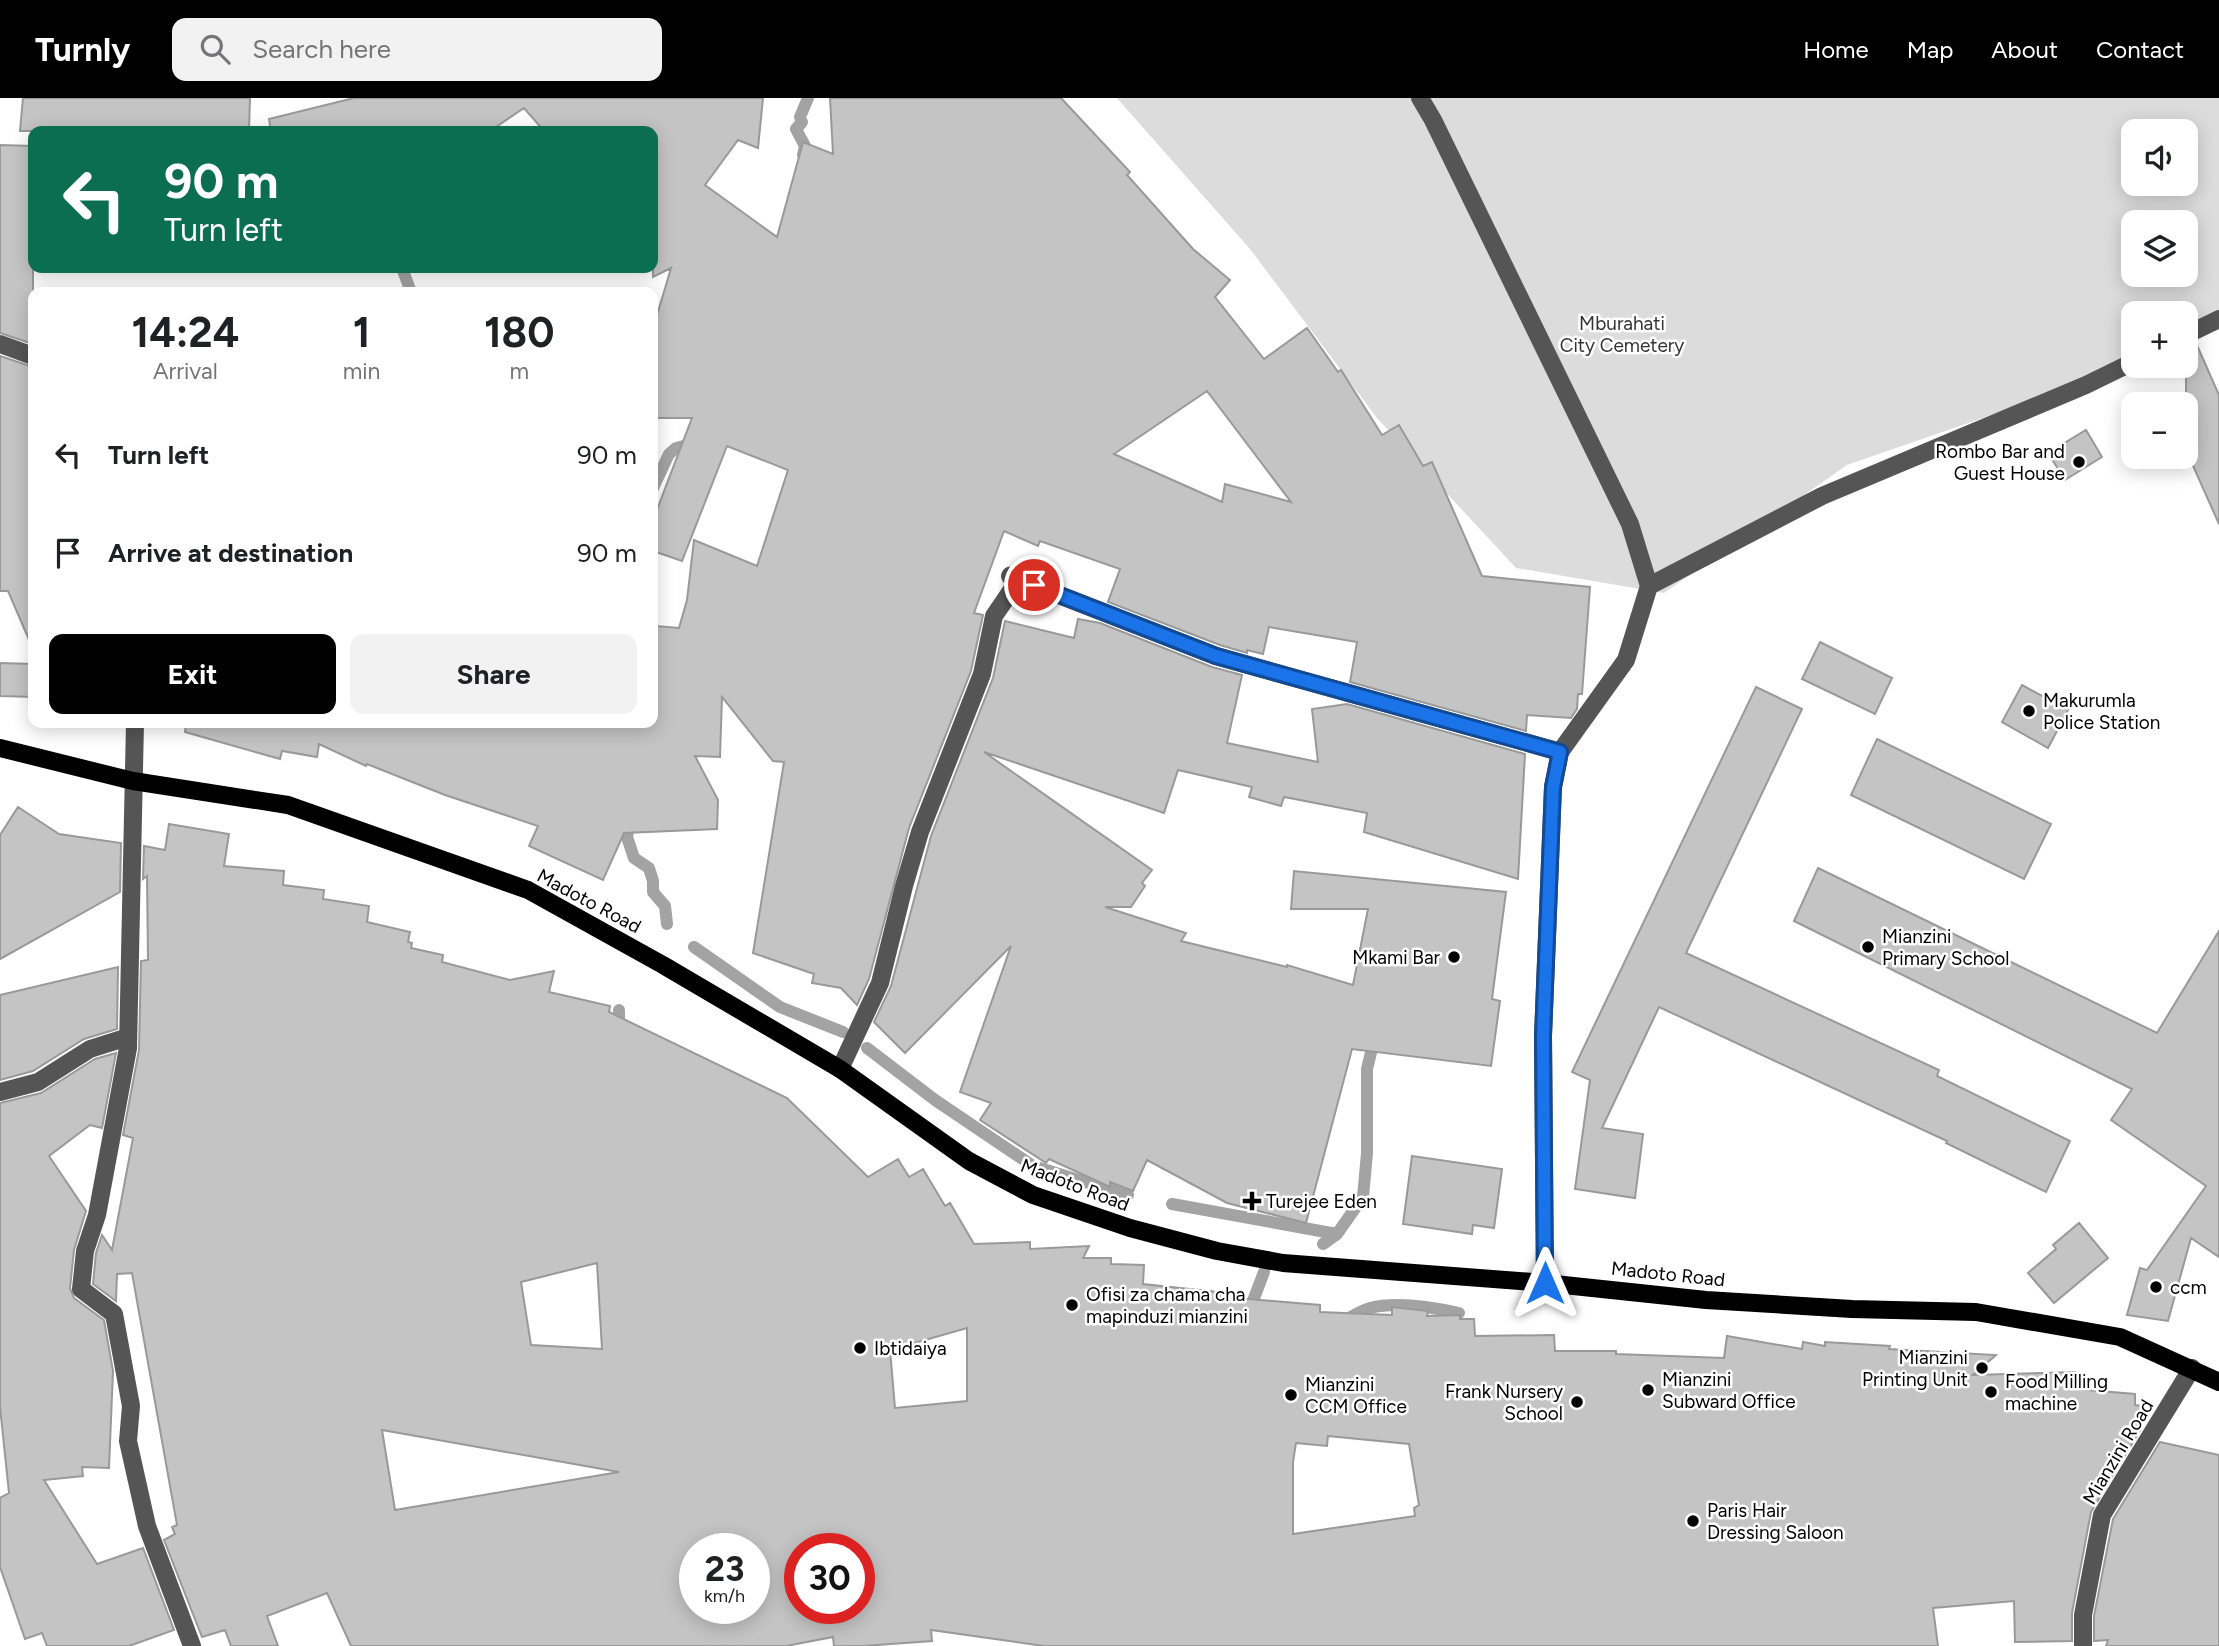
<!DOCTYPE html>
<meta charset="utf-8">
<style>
body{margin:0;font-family:Figtree,sans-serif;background:#f2f2f2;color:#202124;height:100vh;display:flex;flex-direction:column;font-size:26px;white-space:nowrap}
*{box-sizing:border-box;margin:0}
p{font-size:23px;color:#757577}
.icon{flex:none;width:38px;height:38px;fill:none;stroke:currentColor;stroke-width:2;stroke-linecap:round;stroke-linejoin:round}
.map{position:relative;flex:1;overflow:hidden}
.details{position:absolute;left:28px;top:189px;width:630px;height:441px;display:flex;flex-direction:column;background:#fff;border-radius:14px;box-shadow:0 4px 18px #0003}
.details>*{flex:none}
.banner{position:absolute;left:28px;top:28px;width:630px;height:147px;border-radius:14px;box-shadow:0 4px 18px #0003;background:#0b6e4f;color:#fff;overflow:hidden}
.fabs{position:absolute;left:2121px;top:21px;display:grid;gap:14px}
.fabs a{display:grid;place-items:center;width:77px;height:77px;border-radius:14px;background:#fff;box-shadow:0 4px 18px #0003;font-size:35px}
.speed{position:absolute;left:679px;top:1435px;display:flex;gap:14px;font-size:35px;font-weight:700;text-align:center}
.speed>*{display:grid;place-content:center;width:91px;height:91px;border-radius:50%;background:#fff;box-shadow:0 4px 18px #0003;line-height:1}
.speed small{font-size:18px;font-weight:400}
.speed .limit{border:10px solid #d22;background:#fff;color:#111}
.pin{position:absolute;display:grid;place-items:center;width:60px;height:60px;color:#fff;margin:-30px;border:4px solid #fff;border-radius:50%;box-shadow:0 2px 7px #0007}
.me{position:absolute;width:77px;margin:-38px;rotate:0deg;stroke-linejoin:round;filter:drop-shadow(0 0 5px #0008)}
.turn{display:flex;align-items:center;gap:24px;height:147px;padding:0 21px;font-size:32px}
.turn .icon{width:91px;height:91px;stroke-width:2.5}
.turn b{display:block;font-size:49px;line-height:60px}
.eta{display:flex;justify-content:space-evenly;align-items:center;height:119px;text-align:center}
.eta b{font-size:42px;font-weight:700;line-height:49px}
.button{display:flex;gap:14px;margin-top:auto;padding:14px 21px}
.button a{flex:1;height:80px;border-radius:14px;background:#000;color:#fff;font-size:28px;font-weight:700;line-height:80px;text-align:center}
.button a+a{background:#f2f2f2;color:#202124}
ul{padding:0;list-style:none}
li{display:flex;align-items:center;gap:21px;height:98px;padding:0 21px}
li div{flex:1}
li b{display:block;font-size:26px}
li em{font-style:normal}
header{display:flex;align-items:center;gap:42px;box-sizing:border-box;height:98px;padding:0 35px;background:#000;color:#fff}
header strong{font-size:33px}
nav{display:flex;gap:38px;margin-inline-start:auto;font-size:24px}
.search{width:490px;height:63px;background:#f2f2f2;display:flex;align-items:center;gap:18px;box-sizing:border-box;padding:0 24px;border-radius:14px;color:#757577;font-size:26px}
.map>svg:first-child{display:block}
</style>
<header>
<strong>Turnly</strong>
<div class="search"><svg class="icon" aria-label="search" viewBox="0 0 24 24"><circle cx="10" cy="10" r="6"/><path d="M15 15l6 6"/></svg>Search here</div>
<nav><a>Home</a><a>Map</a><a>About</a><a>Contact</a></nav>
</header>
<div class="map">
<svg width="2219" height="1548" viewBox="0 0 2219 1548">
<rect width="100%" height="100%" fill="#fff"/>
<path fill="#dcdcdc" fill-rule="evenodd" d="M1117,0H2219V227L2186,241V215H2133V263L2061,293L1847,367L1664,495L1516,470L1377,320L1250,151ZM2133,33H2186V86H2133ZM2133,124H2186V177H2133Z"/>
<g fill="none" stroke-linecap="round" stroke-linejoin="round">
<path stroke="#a3a3a3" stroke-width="12" d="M800,19L808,0
M802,24L796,31L805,48L803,57
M402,170L411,194
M653,390L669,356L676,350L696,345
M630,720L627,739L634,760L649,770L653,783V794L665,808L667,826
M694,849L780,909L843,934
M619,936V912
M867,950L935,1002L1033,1068L1128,1097
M1172,1106L1337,1136
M1323,1146L1337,1136L1363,1099L1367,1055V971L1375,938
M1248,1216L1264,1174
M1351,1226L1349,1220C1356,1216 1363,1212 1370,1210C1397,1203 1432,1209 1459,1215"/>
</g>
<path fill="#c4c4c4" stroke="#999" stroke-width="2" fill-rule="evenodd" d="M23,0H250L249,33H20Z
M354,0H763L758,50L738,42L705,87L777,139L803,44L833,56L830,0H1061L1130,74L1127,77L1193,151L1230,182L1215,199L1264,261L1307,230L1338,274L1341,272L1382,337L1399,327L1423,368L1432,364L1482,478L1590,489L1582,596H1578L1577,611L1571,620L1527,617L1526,633L1350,584L1357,544L1269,529L1263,556L1247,552V555L1220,547L1108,504L1120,471L1040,443L1038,448L1004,433L974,515L983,517L971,573L909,730L869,881L857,907L841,890L812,885L814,876L753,855L784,664L773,663L722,599L720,659L695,658L718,702L717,731L624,735L603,782L529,748L538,728L445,697L367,666L366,668L319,646L317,659L282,653L280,661L185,634L186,625H653V561L656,528L679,530L687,502L694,442L757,468L788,372L727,348L682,463L653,453V422L692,320H653V231L671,170L653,179V33H544L524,10L490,33H271L269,21ZM1207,293L1291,404L1225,386L1222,404L1114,356Z
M0,47L33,48V246L0,235Z
M2196,245L2219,297V426L2186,352V248Z
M0,258L33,269V551L8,493H0Z
M2086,332L2102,359L2065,382L2048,355Z
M1078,521L1100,525L1212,569L1242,577L1227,645L1318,664L1312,611L1347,606L1525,656L1518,781L1364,734L1367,715L1284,699L1281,708L1249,699L1252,689L1178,672L1164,715L984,654L1152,772L1142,785L1145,788L1131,809H1105L1186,835L1181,843L1287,869V867L1353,887L1368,811H1291L1294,773L1506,794L1492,901L1500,903L1491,968L1352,951L1306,1125L1227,1105L1147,1062L1133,1093L1110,1084V1089L1049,1061L1046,1065L980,1022L991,1005L960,994L1011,848L905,955L874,924L891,888L931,738L993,580L1005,523L1074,540Z
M1820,544L1892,580L1875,616L1802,581Z
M0,565L33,566V599L0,598Z
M2022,587L2068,612L2048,650L2002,624Z
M1756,589L1802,611L1686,855L1939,972L1937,978L2070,1043L2046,1094L1946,1045L1947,1043L1659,909L1602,1030L1643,1036L1635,1100L1575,1091L1590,982L1572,974Z
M1877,641L2051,726L2024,781L1851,697Z
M18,709L59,736L121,745L120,794L0,861V737Z
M169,726L229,736L224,768L284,773L283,787L324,792L323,801L369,808L367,824L410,834L408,844L412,845L411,850L443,857L442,864L510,882L554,873L549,894L610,908L609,914L787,1000L868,1079L898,1061L909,1079L923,1071L945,1108L950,1105L974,1146L1030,1144V1151L1089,1148L1083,1160H1111V1166L1144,1167L1143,1186L1226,1195V1199L1320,1207V1214L1392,1217V1209L1428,1213L1427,1218L1460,1217V1221H1474L1475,1238L1554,1237L1555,1253H1616V1256L1724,1260L1727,1238L1802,1251L1803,1244L1825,1248V1244L1890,1248L1889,1251L1996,1257L1973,1277L2075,1274V1291L2135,1296V1307L2143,1308L2141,1331L2091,1414L2072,1515V1543L2015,1544L2014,1503L1933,1510L1938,1548H1044L931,1532L932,1543L863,1548H834L833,1539L786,1548H351L327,1495L267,1518L278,1548H231L225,1532L202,1539L164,1442L175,1436L172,1429L177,1427L132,1175L117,1176L116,1203L93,1186L96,1155L102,1137L112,1152L133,1040L123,1037L139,952L141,863L148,862L147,778L143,781L144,748L165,752ZM597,1165L602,1251L531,1247L521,1184ZM967,1230V1303L895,1310L890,1252ZM382,1332L619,1374L395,1412ZM1328,1338L1409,1346L1419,1407L1414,1410L1415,1418L1293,1436V1364L1296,1345L1327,1348ZM695,1451H754V1510H695ZM800,1451H859V1510H800Z
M1818,770L2157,935L2219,833V1159L2191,1140L2168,1223L2127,1217L2140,1170L2147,1172L2206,1088L2111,1022L2132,991L1794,823Z
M118,869L117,931L84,941L33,973L0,982V897Z
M116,955L102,1030L90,1027L49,1058L86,1113L74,1152L70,1190L74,1200L104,1222L113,1273L109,1370L82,1369L83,1378L44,1382L97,1466L143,1450L174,1532L129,1548H47L42,1535L25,1541L0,1469V1400L9,1395L0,1309V1005L41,995L95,961Z
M1412,1058L1502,1071L1494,1130L1473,1127L1472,1136L1403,1126Z
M2079,1125L2108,1160L2054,1205L2028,1175L2056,1151L2053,1147Z
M2160,1344L2219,1357V1548H2106L2108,1542L2094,1543V1518L2113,1421Z"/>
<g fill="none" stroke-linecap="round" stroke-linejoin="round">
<path stroke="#555" stroke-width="18" d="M1420,0L1433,22L1630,426L1649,488L1626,562L1560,654L1553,689L1543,938L1545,1185
M2186,237L2219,221
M0,246L33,258
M1649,488L1822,398L2086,287L2133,264
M135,625L128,950L97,1117L85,1153L81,1191L114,1216L131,1308L128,1343L147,1428L192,1548
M840,971L880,885L904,788L920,734L982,576L994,518L1013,490L1021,486L1010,478L1216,558L1560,654
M0,994L38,984L90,951L128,939
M2083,1548V1517L2102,1417L2192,1270"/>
<path stroke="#000" stroke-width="18" d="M0,650L133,683L288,707L528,792L663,867L840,971L969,1063L1033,1097L1130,1130L1217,1153L1283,1165L1545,1185L1706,1202L1852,1211L1976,1214L2120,1239L2219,1284"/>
</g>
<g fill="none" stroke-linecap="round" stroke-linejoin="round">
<g stroke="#114b97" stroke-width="18">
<path id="route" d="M1034,487L1216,558L1560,654L1553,689L1543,938L1545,1185"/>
</g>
<use href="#route" stroke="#1a73e8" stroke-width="12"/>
</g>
<g fill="#000" stroke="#fff" stroke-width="2.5">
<circle cx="2079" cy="364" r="7"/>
<circle cx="2029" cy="613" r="7"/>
<circle cx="1868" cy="849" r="7"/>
<circle cx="1454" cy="859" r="7"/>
<path d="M1248.5 1092.5h7v7h7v7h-7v7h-7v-7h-7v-7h7z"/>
<circle cx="2156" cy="1189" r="7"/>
<circle cx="1072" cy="1207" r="7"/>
<circle cx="860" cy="1250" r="7"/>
<circle cx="1982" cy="1270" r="7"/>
<circle cx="1648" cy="1292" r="7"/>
<circle cx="1991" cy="1294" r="7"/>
<circle cx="1291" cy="1297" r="7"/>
<circle cx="1577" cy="1304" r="7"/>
<circle cx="1693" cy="1423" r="7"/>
</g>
<g text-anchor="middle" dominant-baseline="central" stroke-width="5" stroke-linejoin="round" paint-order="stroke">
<g font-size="19" fill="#333" stroke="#fff">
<text x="1622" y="225">Mburahati<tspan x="1622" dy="22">City Cemetery</tspan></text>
</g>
<g font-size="19" fill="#000" stroke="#fff" text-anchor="start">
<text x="2065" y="353" text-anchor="end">Rombo Bar and<tspan x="2065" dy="22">Guest House</tspan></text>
<text x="2043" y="602">Makurumla<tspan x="2043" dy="22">Police Station</tspan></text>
<text x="1882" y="838">Mianzini<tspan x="1882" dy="22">Primary School</tspan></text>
<text x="1440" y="859" text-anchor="end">Mkami Bar</text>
<text x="1266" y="1103">Turejee Eden</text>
<text x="2170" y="1189">ccm</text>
<text x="1086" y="1196">Ofisi za chama cha<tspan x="1086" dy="22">mapinduzi mianzini</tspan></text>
<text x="874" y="1250">Ibtidaiya</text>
<text x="1968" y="1259" text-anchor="end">Mianzini<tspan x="1968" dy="22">Printing Unit</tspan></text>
<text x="1662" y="1281">Mianzini<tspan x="1662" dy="22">Subward Office</tspan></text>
<text x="2005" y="1283">Food Milling<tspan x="2005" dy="22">machine</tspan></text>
<text x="1305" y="1286">Mianzini<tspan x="1305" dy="22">CCM Office</tspan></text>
<text x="1563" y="1293" text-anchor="end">Frank Nursery<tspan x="1563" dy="22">School</tspan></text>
<text x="1707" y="1412">Paris Hair<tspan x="1707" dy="22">Dressing Saloon</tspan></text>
</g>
<g font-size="19" fill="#000" stroke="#fff">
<text transform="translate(589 803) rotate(28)">Madoto Road</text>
<text transform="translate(1075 1087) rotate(21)">Madoto Road</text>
<text transform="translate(1668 1176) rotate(6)">Madoto Road</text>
<text transform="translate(2118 1354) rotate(-59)">Mianzini Road</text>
</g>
</g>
</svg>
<div class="fabs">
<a><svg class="icon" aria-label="sound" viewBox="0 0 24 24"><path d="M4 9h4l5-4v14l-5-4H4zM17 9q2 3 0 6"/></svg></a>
<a><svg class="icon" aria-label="layers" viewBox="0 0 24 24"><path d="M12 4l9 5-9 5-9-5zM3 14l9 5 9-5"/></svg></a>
<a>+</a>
<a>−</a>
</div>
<div class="speed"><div>23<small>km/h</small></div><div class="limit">30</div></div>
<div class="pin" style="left:1034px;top:487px;background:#d93025"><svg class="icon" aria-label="arrive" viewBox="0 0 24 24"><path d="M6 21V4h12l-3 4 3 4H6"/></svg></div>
<svg class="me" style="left:1545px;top:1185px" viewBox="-20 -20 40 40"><path d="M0-17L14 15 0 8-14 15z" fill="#1a73e8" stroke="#fff" stroke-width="4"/></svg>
<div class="banner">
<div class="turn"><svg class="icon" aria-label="left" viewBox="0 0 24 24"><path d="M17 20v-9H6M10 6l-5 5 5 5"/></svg><div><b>90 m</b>Turn left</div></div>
</div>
<section class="details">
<div class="eta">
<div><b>14:24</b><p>Arrival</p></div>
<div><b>1</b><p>min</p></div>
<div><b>180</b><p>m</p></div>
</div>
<ul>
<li><svg class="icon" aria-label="left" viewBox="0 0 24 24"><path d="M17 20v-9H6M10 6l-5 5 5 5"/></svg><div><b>Turn left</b></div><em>90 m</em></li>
<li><svg class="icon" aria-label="arrive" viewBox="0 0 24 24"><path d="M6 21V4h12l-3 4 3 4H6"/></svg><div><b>Arrive at destination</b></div><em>90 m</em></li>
</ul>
<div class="button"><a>Exit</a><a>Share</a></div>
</section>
</div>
